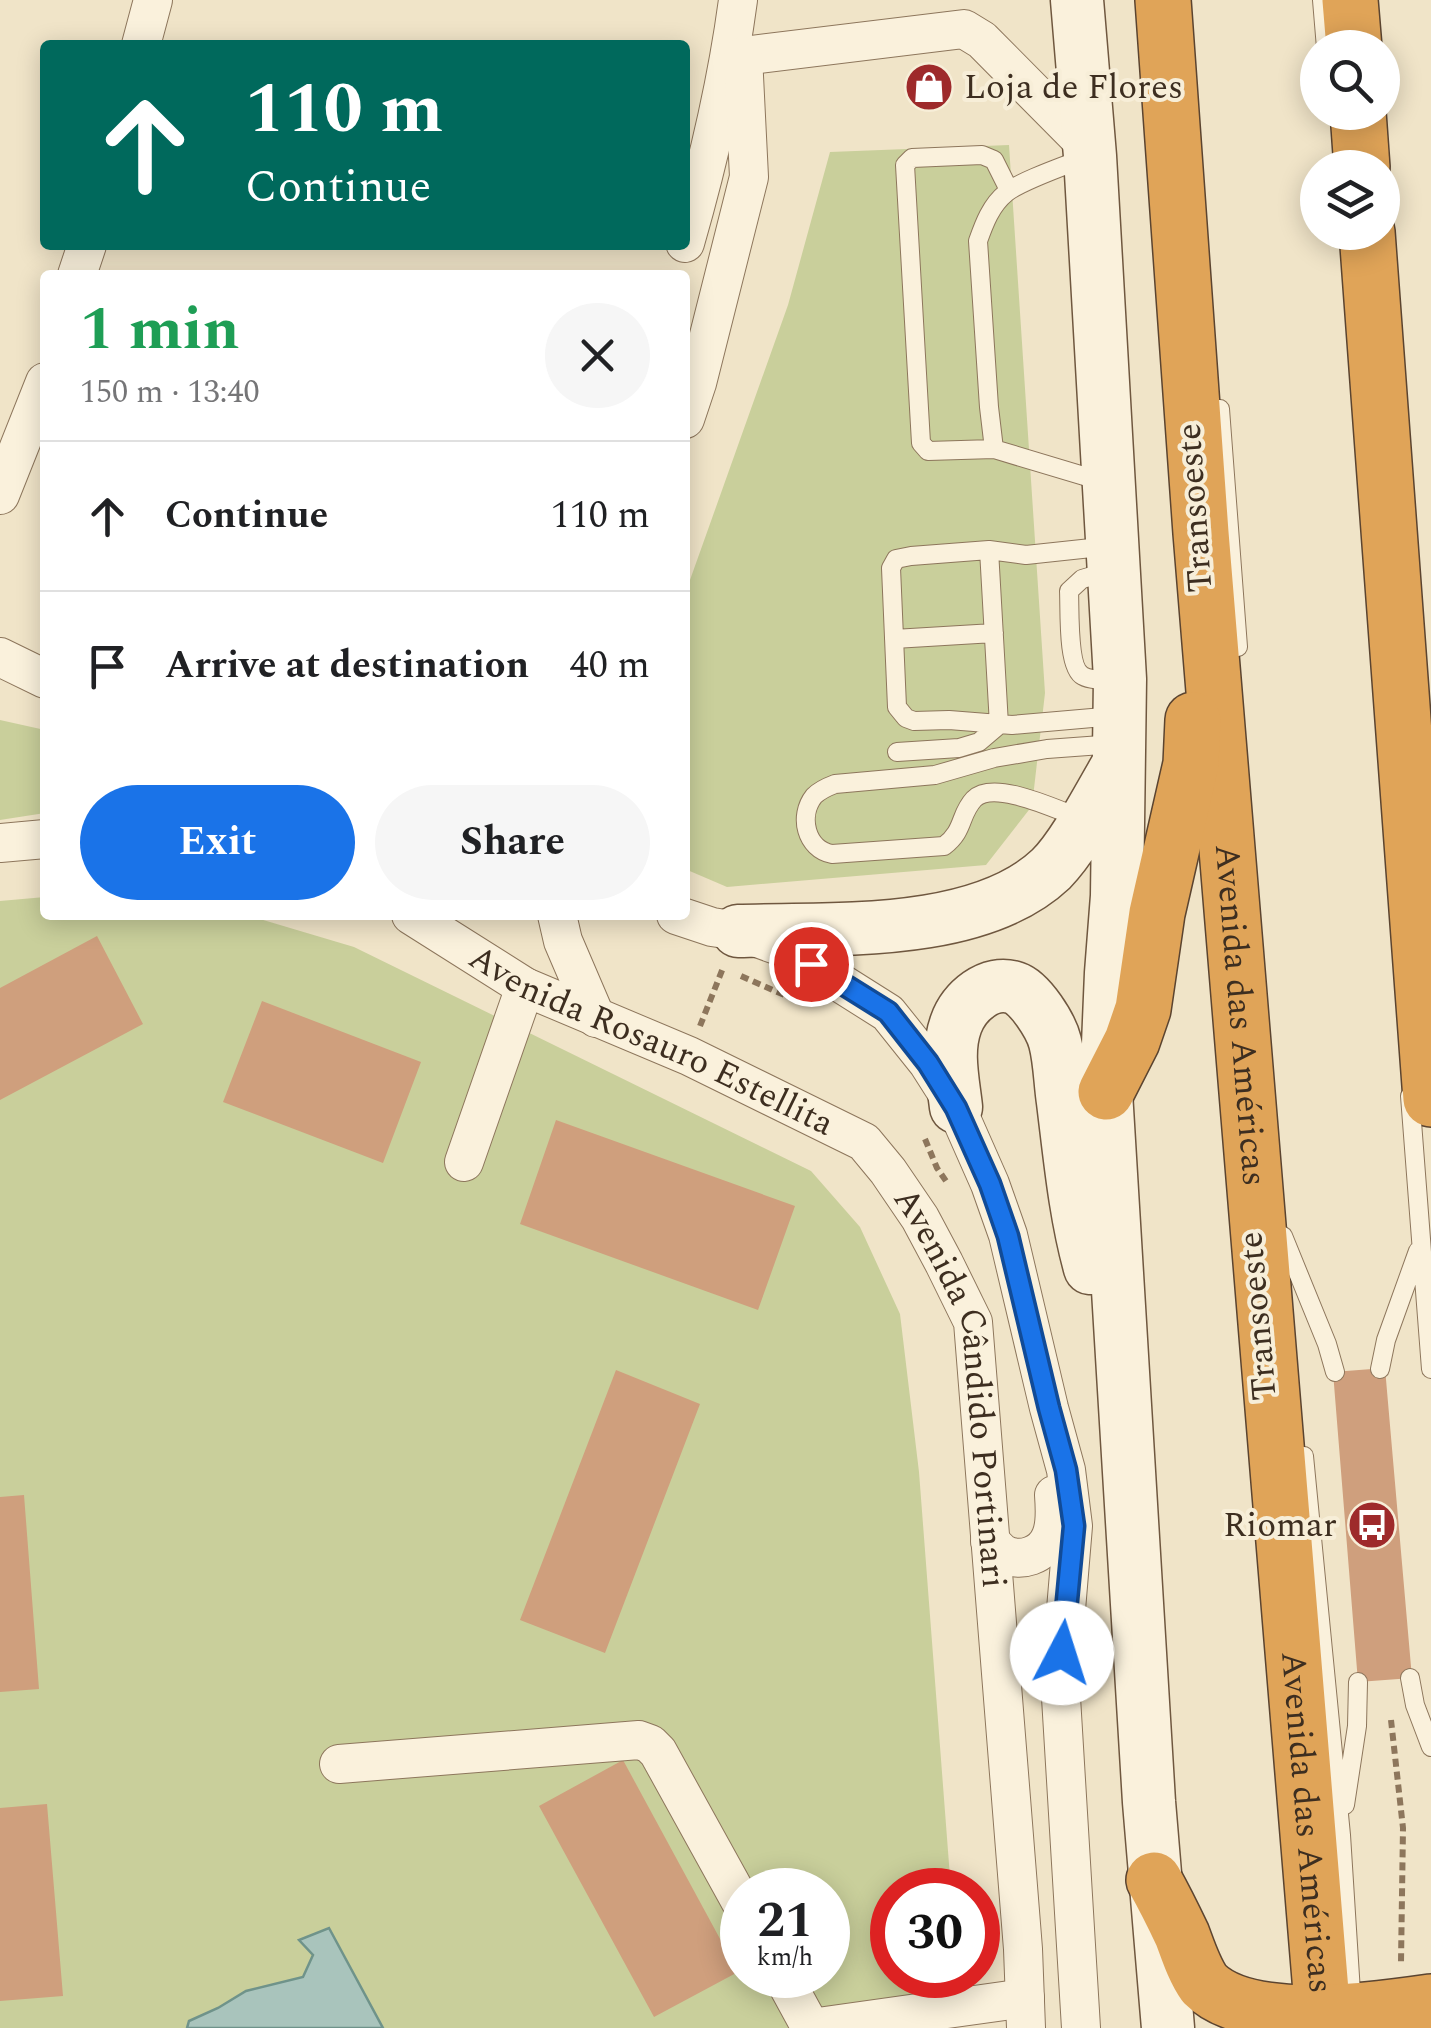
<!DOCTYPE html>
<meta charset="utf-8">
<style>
body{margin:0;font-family:Spectral,serif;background:#f6f6f6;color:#202124;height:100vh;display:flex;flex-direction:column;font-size:38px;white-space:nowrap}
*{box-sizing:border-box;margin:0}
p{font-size:32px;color:#757577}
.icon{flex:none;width:55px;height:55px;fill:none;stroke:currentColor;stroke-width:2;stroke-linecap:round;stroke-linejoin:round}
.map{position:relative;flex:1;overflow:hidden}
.side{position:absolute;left:40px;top:270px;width:650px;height:650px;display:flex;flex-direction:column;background:#fff;border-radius:10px;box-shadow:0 5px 25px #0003}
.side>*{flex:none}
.top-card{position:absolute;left:40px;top:40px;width:650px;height:210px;border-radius:10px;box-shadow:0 5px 25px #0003;background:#00695c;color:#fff;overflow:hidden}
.controls{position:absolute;left:1300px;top:30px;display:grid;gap:20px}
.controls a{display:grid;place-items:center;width:100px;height:100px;border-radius:50%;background:#fff;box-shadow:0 5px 25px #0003;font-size:50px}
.speed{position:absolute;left:720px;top:1868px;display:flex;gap:20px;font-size:50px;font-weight:700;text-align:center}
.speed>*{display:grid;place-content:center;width:130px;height:130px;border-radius:50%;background:#fff;box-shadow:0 5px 25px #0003;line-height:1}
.speed small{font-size:25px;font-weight:400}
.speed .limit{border:15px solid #d22;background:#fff;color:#111}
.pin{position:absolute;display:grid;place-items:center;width:85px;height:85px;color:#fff;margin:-42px;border:5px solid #fff;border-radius:50%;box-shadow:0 2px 10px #0007}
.me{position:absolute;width:110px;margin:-55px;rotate:5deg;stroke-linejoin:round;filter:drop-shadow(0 0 8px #0008)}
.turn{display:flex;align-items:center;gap:35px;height:210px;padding:0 40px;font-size:45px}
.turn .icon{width:130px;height:130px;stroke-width:2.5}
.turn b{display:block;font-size:70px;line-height:85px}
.round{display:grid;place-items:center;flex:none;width:105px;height:105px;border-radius:52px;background:#f6f6f6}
.head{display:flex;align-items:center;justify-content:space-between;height:170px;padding:0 40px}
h1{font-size:60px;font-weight:700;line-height:75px;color:#1e9e55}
.primary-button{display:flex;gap:20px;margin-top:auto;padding:20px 40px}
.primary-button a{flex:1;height:115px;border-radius:60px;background:#1a73e8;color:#fff;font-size:40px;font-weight:700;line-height:115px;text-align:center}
.primary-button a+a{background:#f6f6f6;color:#202124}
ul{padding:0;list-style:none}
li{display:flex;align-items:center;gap:30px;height:150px;padding:0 40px;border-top:2px solid #e0e0e0}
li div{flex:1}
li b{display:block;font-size:38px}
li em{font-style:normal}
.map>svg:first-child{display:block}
</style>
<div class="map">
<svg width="1431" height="2028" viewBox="0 0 1431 2028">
<rect width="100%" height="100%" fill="#f0e4c8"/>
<path fill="#c9cf9b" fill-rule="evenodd" d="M1009,145L1045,693L1032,806L986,865L727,887L685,869V594L788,305L830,152Z
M0,720L45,730V813L0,820Z
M45,897V915H246L354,947L811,1171L860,1227L900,1314L919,1472L951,1890H892V1975H954L952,2028H0V901ZM742,1890H828V1975H742Z"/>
<path fill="#a9c4bc" stroke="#6f938a" stroke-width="2.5" d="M329,1928L383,2028H187L189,2021L218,2008L246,1991L303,1977L313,1955L299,1940Z"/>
<path fill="#cf9f7d" d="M97,936L143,1024L0,1100V988Z
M262,1001L421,1062L383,1163L223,1102Z
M556,1120L795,1206L758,1310L520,1224Z
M1385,1368L1412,1678L1358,1682L1333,1372Z
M616,1370L700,1404L605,1653L520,1620Z
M24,1495L39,1689L0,1692V1497Z
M623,1760L738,1972L654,2017L539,1806Z
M47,1804L63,1996L0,2001V1808Z"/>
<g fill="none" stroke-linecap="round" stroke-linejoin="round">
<g stroke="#8d765c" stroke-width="20">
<path id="lane" d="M1322,0L1326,48
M1087,157C1067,165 1020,181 1006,193C991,205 984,224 978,241L989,407L994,449L1104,482
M1220,409L1238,647
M994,449L928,451L921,443L905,165L912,158L982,155L994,160L1009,190
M1110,546L1026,555L989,550L911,556L896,559L891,568L897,707L906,718L914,721L949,720L1012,725L1115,716
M1109,571L1082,579L1069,591C1070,609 1067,668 1083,676C1092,681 1105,679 1115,679
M894,639L994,633
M897,752L959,748L979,742L999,725L989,550
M1080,818C1057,810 994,779 974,799C959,815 965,830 944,846L832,854C806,849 798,816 814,796C820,790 827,787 835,784L935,775L994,758L1047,749L1115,744
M1410,1096L1431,1369
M1283,1236L1327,1344L1335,1372
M1380,1369L1386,1340L1418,1251
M1304,1456L1341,1835L1352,2008
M1410,1678L1415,1705L1431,1747
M1345,1805L1357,1726L1358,1682"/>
</g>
<g stroke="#8d765c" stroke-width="40">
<g id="street">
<path d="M141,45L153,0"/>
<path d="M731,54L743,56L964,29L982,40L1089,148"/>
<path d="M685,243C708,163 727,83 738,0"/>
<path d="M77,275L87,245"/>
<path d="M685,419L697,383L749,177L743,56"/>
<path d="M0,495L45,382"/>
<path d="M0,657L45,679"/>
<path d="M0,843L45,839"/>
<path id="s1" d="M411,915L525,987L689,1056L864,1142L888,1171L920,1218L944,1263L973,1322L1023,1949L1026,2028"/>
<path d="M557,915L563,941L596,1018"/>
<path d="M676,915L712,927L738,931L785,948L888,1013L928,1063L956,1107L990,1184L1008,1235L1049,1408L1066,1470L1073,1526L1060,1681L1081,2028"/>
<path d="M464,1162L525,987"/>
<path d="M990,1541C994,1545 998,1550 1002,1553C1020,1564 1044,1555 1051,1536C1056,1524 1055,1508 1054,1495"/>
<path d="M339,1764L639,1740L650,1744L658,1752L742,1904"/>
<path d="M782,1975L811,2028"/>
<path d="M811,2028L1025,1998"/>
</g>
</g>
<g stroke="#6f573f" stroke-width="55">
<path id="secondary" d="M1077,0L1090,156L1120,679L1117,896L1111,973L1106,1092L1149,1802L1168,2028
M738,931C832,928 978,938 1051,869C1075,845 1100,795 1118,765
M956,1107C953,1080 946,1051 956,1024C964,1002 989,979 1015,988C1030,993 1051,1026 1055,1042C1060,1061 1060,1082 1063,1102C1070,1158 1075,1214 1090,1268"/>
</g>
<g stroke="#5b4430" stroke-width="58">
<g id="highway">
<path id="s2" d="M1163,0L1201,533L1324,2028"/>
<path d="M1350,0L1354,48"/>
<path d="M1358,112L1362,168"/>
<path d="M1367,232L1431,1099"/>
<path d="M1106,1092L1132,1041L1143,1009L1157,913L1191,764L1193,720"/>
<path d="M1154,1880C1164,1898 1173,1916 1182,1935C1188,1951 1194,1970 1204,1984C1248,2028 1369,2011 1431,2002"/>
</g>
</g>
<path stroke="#8d765c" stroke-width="6" stroke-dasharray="8 5" stroke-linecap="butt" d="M741,976L789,997
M700,1026L723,968
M925,1139L937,1168L946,1181
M1391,1720L1403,1828L1401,1962"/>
<use href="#lane" stroke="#faf1dc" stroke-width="18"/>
<use href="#street" stroke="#faf1dc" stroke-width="38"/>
<use href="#secondary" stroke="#faf1dc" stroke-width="52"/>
<use href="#highway" stroke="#e0a458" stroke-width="55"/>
</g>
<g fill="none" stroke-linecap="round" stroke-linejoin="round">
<g stroke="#114b97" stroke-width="25">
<path id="route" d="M811,964L888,1012L928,1063L956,1108L990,1184L1008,1236L1049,1408L1066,1470L1074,1526L1062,1653"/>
</g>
<use href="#route" stroke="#1a73e8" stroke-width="18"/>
</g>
<defs>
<g id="shop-disc" transform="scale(2.5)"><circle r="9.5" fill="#9e2a2b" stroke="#f7eed8"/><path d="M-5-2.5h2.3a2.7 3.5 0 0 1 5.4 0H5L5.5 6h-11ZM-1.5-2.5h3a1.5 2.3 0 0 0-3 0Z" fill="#fff"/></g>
<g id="bus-disc" transform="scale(2.5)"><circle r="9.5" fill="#9e2a2b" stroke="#f7eed8"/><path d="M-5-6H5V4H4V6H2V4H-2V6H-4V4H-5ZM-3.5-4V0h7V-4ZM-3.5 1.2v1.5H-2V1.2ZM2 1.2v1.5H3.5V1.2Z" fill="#fff"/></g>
</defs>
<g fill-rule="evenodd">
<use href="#shop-disc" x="929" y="87"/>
<use href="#bus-disc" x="1372" y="1525"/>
</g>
<g text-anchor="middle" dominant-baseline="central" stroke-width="8" stroke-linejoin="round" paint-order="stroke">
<g font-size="35" fill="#3d2e20" stroke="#f7eed8" text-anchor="start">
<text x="964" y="87">Loja de Flores</text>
<text x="1337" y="1525" text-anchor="end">Riomar</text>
</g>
<g font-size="35" fill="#3d2e20" stroke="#f7eed8">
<text transform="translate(1195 508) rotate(-94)">Transoeste</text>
<text stroke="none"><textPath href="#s2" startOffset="1018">Avenida das Américas</textPath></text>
<text stroke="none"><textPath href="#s1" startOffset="272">Avenida Rosauro Estellita</textPath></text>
<text transform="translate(1258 1316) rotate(-95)">Transoeste</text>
<text stroke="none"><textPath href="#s1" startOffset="778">Avenida Cândido Portinari</textPath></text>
<text stroke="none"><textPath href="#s2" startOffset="1828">Avenida das Américas</textPath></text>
</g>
</g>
</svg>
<div class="controls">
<a><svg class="icon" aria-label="search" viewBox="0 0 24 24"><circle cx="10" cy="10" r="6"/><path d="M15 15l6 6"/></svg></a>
<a><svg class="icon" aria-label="layers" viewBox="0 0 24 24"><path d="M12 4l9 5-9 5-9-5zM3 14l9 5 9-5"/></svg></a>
</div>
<div class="speed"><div>21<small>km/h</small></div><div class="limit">30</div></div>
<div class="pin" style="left:811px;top:964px;background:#d93025"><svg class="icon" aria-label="arrive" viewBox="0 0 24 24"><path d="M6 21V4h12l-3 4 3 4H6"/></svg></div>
<svg class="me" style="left:1062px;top:1653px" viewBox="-20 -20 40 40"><circle r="19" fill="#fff"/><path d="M0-13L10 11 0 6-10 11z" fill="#1a73e8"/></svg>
<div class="top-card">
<div class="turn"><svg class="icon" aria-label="ahead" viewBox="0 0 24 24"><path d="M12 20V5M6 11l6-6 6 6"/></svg><div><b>110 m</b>Continue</div></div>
</div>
<section class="side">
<div class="head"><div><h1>1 min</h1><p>150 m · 13:40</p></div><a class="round"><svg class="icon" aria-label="close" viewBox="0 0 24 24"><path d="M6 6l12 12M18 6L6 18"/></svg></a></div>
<ul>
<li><svg class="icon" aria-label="ahead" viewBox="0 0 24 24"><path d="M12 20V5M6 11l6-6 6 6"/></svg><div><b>Continue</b></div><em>110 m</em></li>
<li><svg class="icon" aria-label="arrive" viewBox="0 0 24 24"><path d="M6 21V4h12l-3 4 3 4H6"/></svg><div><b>Arrive at destination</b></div><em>40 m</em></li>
</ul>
<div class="primary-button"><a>Exit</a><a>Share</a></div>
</section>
</div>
